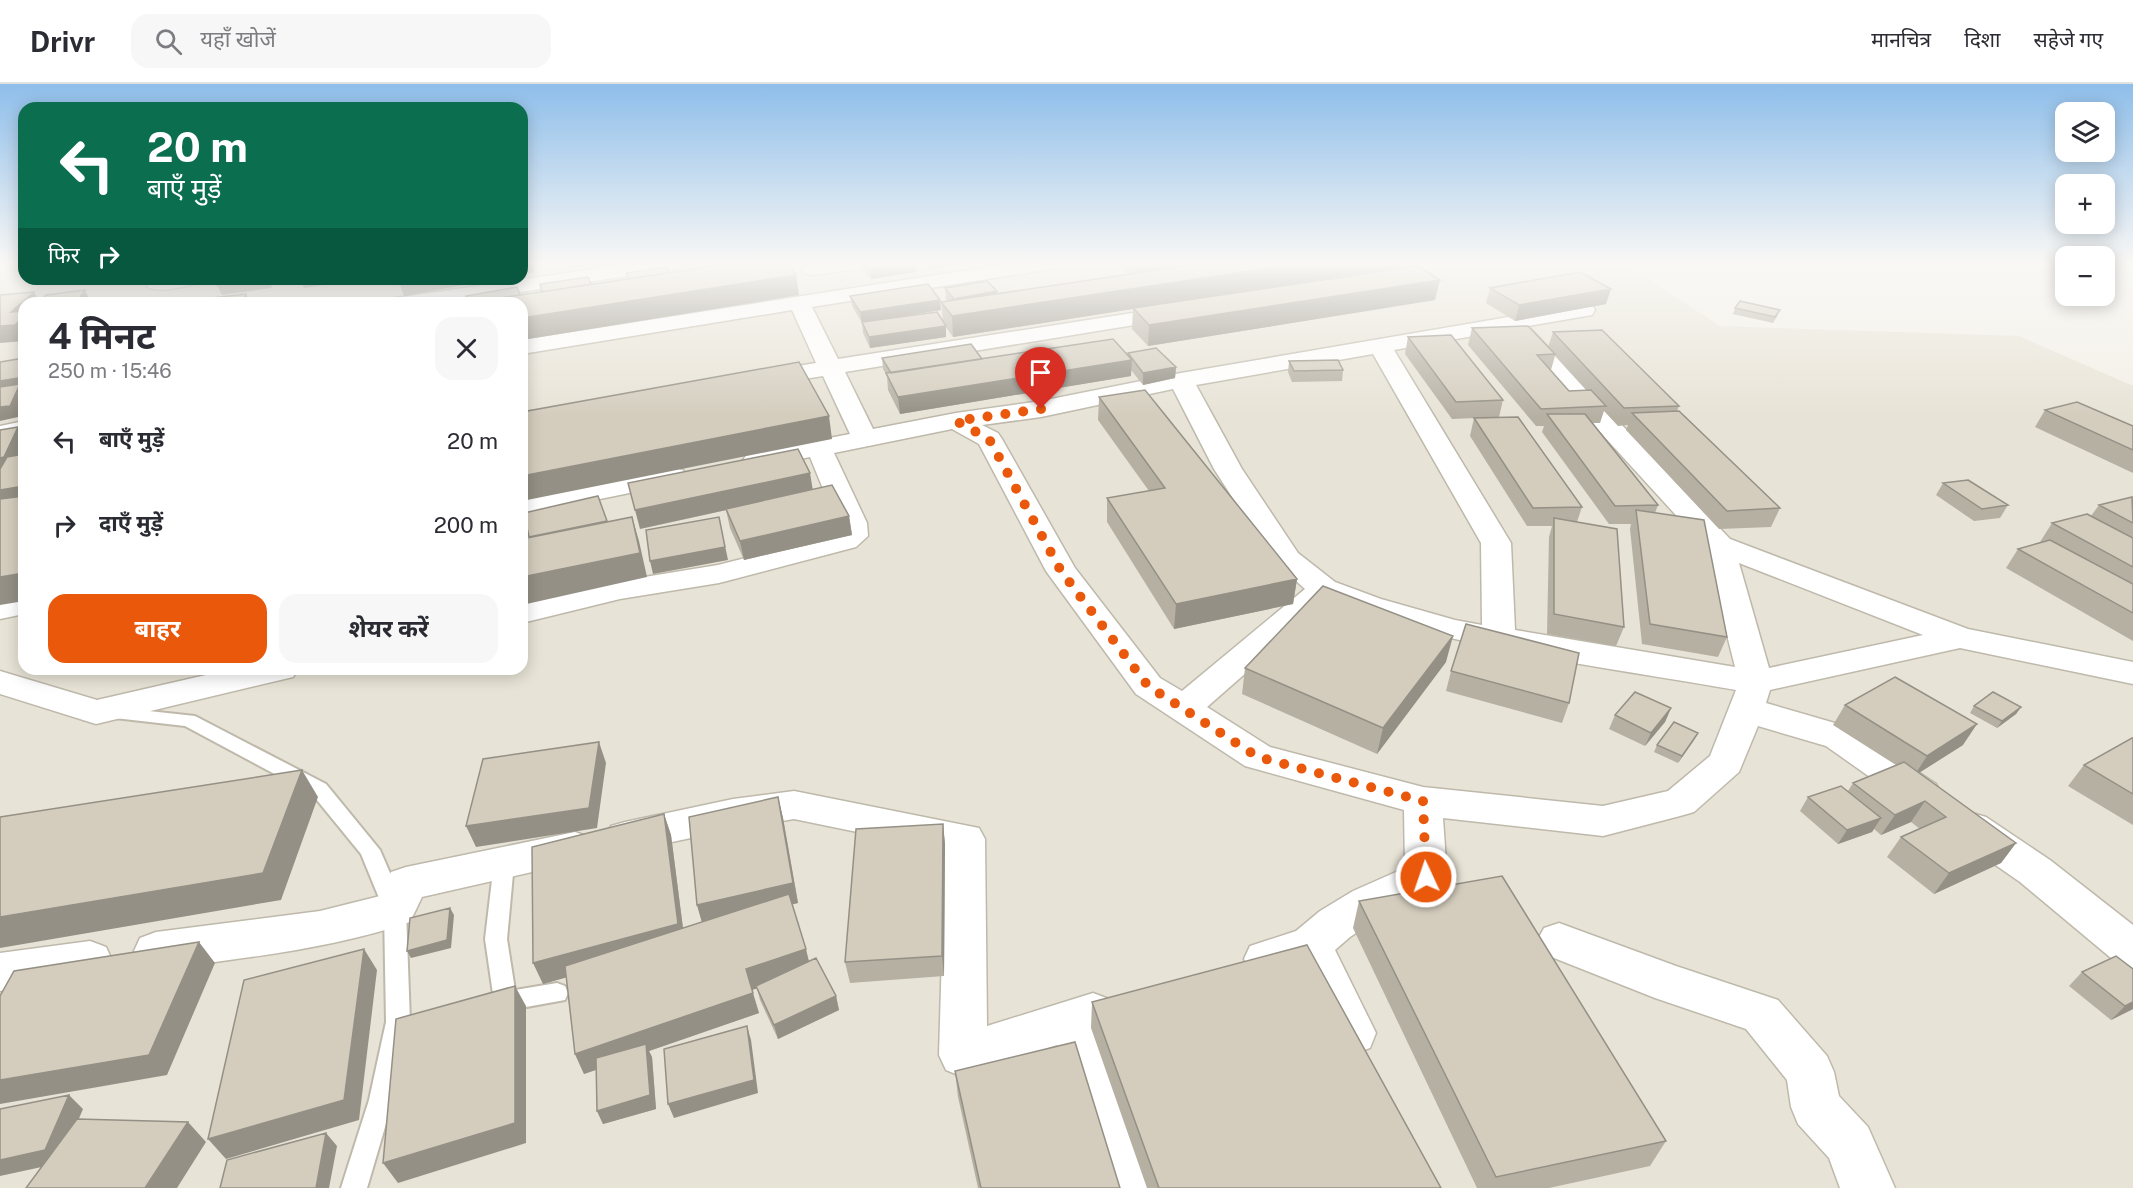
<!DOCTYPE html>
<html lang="hi">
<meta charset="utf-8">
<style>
body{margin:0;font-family:"Public Sans","Noto Sans Devanagari",sans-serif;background:#f7f7f7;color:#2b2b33;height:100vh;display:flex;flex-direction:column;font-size:22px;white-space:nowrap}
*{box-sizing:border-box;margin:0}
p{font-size:20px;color:#7c7c81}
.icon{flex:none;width:33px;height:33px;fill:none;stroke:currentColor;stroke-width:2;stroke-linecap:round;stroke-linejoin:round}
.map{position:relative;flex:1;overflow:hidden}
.sheet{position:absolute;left:18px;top:213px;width:510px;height:378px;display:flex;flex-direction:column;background:#fff;border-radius:18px;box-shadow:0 3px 15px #0003}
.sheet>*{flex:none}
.hud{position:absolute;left:18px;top:18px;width:510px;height:183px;border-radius:18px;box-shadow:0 3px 15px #0003;background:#0b6e4f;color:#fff;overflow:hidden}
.buttons{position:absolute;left:2055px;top:18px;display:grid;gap:12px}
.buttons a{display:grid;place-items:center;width:60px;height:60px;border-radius:12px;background:#fff;box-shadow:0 3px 15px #0003;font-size:30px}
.pin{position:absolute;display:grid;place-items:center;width:51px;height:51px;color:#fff;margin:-62px -26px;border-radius:50% 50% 50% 0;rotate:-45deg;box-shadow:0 0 6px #0007}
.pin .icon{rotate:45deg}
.me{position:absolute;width:66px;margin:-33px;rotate:357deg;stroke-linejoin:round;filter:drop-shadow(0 0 4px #0008)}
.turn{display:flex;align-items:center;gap:21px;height:126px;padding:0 30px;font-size:27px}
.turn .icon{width:78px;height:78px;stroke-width:2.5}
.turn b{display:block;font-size:42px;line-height:51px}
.then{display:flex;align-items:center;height:57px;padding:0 30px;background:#0003;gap:12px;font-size:22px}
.round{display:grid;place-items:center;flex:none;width:63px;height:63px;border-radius:18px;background:#f7f7f7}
.head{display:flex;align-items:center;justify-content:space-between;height:102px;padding:0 30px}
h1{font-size:36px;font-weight:700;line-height:45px}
.action{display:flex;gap:12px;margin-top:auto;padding:12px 30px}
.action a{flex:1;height:69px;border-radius:18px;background:#ea580c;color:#fff;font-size:24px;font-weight:700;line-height:69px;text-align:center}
.action a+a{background:#f7f7f7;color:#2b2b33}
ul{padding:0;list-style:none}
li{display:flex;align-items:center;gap:18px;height:84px;padding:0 30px}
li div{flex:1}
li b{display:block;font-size:22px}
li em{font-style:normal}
header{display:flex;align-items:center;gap:36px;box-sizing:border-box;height:84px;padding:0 30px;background:#fff;border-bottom:2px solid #e1e1e2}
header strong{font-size:28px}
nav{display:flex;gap:33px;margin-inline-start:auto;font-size:21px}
.search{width:420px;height:54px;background:#f7f7f7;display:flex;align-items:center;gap:15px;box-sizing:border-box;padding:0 21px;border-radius:18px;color:#7c7c81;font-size:22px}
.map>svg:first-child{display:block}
</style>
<header>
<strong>Drivr</strong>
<div class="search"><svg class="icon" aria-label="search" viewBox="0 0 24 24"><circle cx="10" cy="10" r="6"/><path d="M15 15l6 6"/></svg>यहाँ खोजें</div>
<nav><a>मानचित्र</a><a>दिशा</a><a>सहेजे गए</a></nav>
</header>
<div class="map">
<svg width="2133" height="1104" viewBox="0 0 2133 1104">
<rect width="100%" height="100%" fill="#f3f0e8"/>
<path fill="#e7e3d6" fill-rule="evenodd" d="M0,179H24V195H522V179H1623L1720,242L2019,252L2133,302V1104H0ZM24,219H522V585H24Z"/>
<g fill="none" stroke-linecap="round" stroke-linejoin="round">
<g stroke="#beb9ab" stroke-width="4">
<path id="service" d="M112,623L195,632L326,700L380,766L406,826L410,938L393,1016L367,1104H341L369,1016L386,938L384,826L361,770L312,710L185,642L106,633L103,629L106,625Z
M504,771L511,773L514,779L507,855L515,906L557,899L565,902L568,909L565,916L499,928L491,925L488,918L493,910L485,855L494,779L497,773Z"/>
</g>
<g stroke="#beb9ab" stroke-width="3">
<path id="minor" d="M635,179H685L682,183L675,185L445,219H391L394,214L402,213Z
M813,179H866L863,183L856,185L812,191L805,189L802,185L805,181Z
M1013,179H1060L1057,183L1050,185L812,223L838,275L1177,222L1185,223L1188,228L1185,233L1177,234L845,288L873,345L956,329L1041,317L1181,289L1584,220L1592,221L1595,226L1592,231L1528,242L1730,455L1968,545L2133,578V600L1960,564L1770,606L1766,619L1852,644L1936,700L1941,710L1936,720L1922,724L1908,720L1826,662L1758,642L1739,688L1694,728L1680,732L1603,752L1443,734L1447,793L1441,805L1383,831L1350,853L1335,866L1376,949L1370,964L1353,970L1336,964L1298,883L1266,894L1250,888L1244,875L1250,862L1296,847L1320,827L1353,807L1405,784L1404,726L1245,682L1136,610L1046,487L979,360L952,345L834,369L867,439L868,452L856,463L719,499L620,515L522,539V519L620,497L718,481L836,451L838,449L837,439L810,373L756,384L747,382L743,376L747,370L756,368L850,350L823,292L760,302L752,300L748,295L752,290L760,288L816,279L792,226L522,270V256ZM1507,246L1705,463L1735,583L1515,546L1511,459L1394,266ZM1373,270L1481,459L1482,541L1455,536L1381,515L1335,498L1298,469L1242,385L1196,301ZM1173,305L1214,385L1272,475L1305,505L1182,607L1160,594L1075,484L1002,355L998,349L982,341L1041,333ZM1739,479L1923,551L1769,584ZM1328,517C1459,566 1599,582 1736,606L1710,672L1668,707L1603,722L1423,703L1270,663L1207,623Z
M151,195H201L198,199C183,203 164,208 149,204L146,200Z
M24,337V353L0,358V342Z
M673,384L683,386L687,392L683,398L522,431V413Z
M24,510V530L0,535V515Z
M232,585H298L293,593L96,640L0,610V587L97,616Z
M794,707L979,744L985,755L987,942L1093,909L1109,915L1116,929L1109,943L1100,947L1129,1040L1153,1104H1101L1079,1040L1057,961L963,993L946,986L939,971L945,766L794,735L733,745L625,768L611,764L605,753L611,742L625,738L733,715Z
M1972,729L1986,733L2050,776L2133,841V884L2117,879L2020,798L1958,755L1952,744L1958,733Z
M575,748L589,753L595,764L589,775L422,813L410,838C328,866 241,874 156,886L140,880L134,867L140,854L156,848L320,827L380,812L391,788L406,783Z
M1559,839L1676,882L1778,916L1827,972L1834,988L1839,1012L1868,1043L1895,1104H1840L1829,1074L1798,1040L1791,1023L1787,996L1746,945L1655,914L1544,870L1537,857L1544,844Z
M90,857L106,863L112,876L106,889L90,895L0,907V869Z"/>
</g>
<use href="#service" fill="#fff" fill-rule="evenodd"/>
<use href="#minor" fill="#fff" fill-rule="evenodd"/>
</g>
<path fill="#b6b0a3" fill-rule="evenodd" d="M859,179H915L916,188L871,195L860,182Z
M924,179H970L929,185Z
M1124,179H1409L1408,182L1216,212L1435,216L1148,262L1132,245L1133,225L953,253L946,243V253L870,264L863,249L862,239L852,222L850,212L940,216L941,226L900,233L943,237L941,218L948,217L946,215L945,204L997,210L1128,190L1124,187Z
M1490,204L1606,220L1515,237L1486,219Z
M1735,224L1778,231L1773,239L1733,230Z
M1472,244L1548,263L1553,248L1679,322L1677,327L1780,424L1771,443L1719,445L1626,346L1628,341L1618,342L1604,327L1600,339H1593L1658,421L1655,429L1727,553L1718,573L1642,560L1630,445L1631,440H1609L1542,348L1544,342H1536L1468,261ZM1555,272L1586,306L1569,307L1551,286Z
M1408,253L1503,316L1499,333L1452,335L1405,270Z
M1128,269L1176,283L1175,294L1143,301L1131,286V292L900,330L888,306L887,292L883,285L882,274L982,275L1128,271Z
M1289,277L1343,286L1342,297L1292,298L1288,288Z
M1099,313L1297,495L1293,520L1174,545L1107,438V414L1149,407L1098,336Z
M2045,326L2133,342V389L2035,343Z
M1474,334L1582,423L1577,438L1624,543L1616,562L1547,550L1549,453L1552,442H1527L1470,352Z
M1943,399L2008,421L2000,434L1974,437L1936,411Z
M813,406L849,432L852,451L744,476L730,444L726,426L640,445Z
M2133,413V557L2006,484L2018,465L2040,458L2052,439L2091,432L2099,421Z
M1446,578L1377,670L1242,610L1245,584Z
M1451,587L1569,619L1562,639L1446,607Z
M1845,621L1963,661L1919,689L2016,759L2001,779L1934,810L1887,773L1901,753L1920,745L1911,738L1881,751L1874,745L1872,748L1838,760L1800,727L1808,713L1848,707L1853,699L1896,681L1833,641Z
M1974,622L2021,623L2016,630L1997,644L1970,629Z
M1671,624L1665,638L1645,662L1609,645L1615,631Z
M2133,654V741L2068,702L2084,681Z
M1694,656L1678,679L1654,668L1657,661Z
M778,713L783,734L798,819L792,820L809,878L836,912L839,926L778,955L760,916L757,904L752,906L759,929L649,967L652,973L656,1025L603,1040L597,1027L596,986L584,990L575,970L566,893L543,900L664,730L671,751L683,844L702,838L697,821Z
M943,740L945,760L944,892L850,899L845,878Z
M1359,817L1666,1057L1650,1082L1549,1104H1477L1353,844Z
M2133,885V925L2111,936L2069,902L2082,888Z
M1092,918L1441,1104H1147L1091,944Z
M955,987L1120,1104H978L958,1013Z"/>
<path fill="#949085" d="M533,179L534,189L522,190V180Z
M568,179H615L569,185Z
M908,179H915L916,188L871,195L870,185Z
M929,179H970L929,185Z
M1164,179H1265L1136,198V183Z
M1303,179H1409L1408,182L953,253L952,232Z
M796,191L799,211L522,256V234Z
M259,195H274L271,204L222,211L217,201Z
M327,195H331V200L304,204L301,199Z
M435,195H462L464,201L404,212L400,201Z
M1440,196L1435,216L1148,262L1149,241Z
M1611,205L1606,220L1515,237L1519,221Z
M85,206L90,217L89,219H76Z
M997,207V218L954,225V215Z
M34,208L40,219H24V257L0,259V242L11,228Z
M246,210L250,219H243Z
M940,216L941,226L862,239L860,228Z
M946,242V253L870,264L869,253Z
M1132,276L1131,292L900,330L898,313Z
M1176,283L1175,294L1143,301V289Z
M24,293V319L18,333L0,337V297Z
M829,332L832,355L522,417V392Z
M18,343L24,352V359L13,385L0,388V374Z
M810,389L813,407L640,445L635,426Z
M24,402V423L0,427V406Z
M849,432L852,451L744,476L740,457Z
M632,433L639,457L647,493L522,521V493Z
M719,433L728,476L653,490L650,477Z
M24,489V517L0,521V493Z
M1297,495L1293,520L1174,545L1176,520Z
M1453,552L1446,578L1377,670L1383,644Z
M2021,623L2016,630L1997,644L2002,637Z
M1671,624L1665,638L1645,662L1651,649Z
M1977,640L1963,661L1914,692L1927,672Z
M1698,649L1694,656L1678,679L1682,672Z
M599,658L606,679L597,744L476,763L466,742Z
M302,686L318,713L281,816L0,864V833Z
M778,713L783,734L798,819L703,842L697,821Z
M1925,717L1911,738L1881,751L1895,731Z
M664,730L671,751L685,860L543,900L533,879Z
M1881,734L1872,748L1838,760L1847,746Z
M943,740L945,760L944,892L942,872Z
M2016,759L2001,779L1934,810L1949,789Z
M450,824L454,831L451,864L411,874L407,867Z
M199,858L215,879L167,991L0,1020V996Z
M364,865L377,886L359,1036L226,1075L208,1055Z
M806,865L811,886L752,906L759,929L649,967L652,973L656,1025L603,1040L597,1027L647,968L584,990L575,970L746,885Z
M515,902L526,922V1059L398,1099L383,1079Z
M836,912L839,926L778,955L774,941Z
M2133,918V925L2111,936L2125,922Z
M747,942L751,956L758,1009L674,1034L668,1020Z
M69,1011L83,1025L60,1079L0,1092V1076Z
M188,1038L206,1058L177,1104H145Z
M326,1049L337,1062L329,1104H316Z"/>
<path fill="#d4cdbe" stroke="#949085" stroke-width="1.5" d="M692,179H735L689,186L685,180Z
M735,179H788L796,191L522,234V219H466Z
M864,179H908L870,185Z
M1132,179H1164L1136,183Z
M1205,179H1303L952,232L941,218Z
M1418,182L1440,196L1149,241L1133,224Z
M667,183L669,189L628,195L626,189Z
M1580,188L1611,205L1519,221L1490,204Z
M588,193L591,200L542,208L540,200Z
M219,195H259L217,201Z
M302,195H327L301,199Z
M398,195H435L400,201Z
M987,197L997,207L954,215L945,204Z
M928,200L940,216L860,228L850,212Z
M517,203L520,211L467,219L466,212Z
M85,206L76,219H39L46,211Z
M34,208L11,228L24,227V233L15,241L0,242V211Z
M246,210L243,219H202L204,215Z
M435,217V219H418Z
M1740,217L1780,226L1775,233L1735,224Z
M937,228L946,242L869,253L862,238Z
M1528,242L1555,270L1537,271L1569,307L1591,306L1606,322L1541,325L1472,244Z
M1602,246L1679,322L1624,324L1553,248Z
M1451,251L1503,316L1456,318L1408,253Z
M1113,255L1132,276L898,313L886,289Z
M971,260L982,275L891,289L882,274Z
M1156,264L1176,283L1143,289L1128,269Z
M24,274V293L0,297V278Z
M1338,276L1343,286L1294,287L1289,277Z
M799,278L829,332L522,392V328Z
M20,300L10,322L0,323V303Z
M1145,306L1297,495L1176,520L1107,414L1165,404L1099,313Z
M2077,318L2133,342V366L2045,326Z
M1679,327L1780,424L1727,427L1632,329Z
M1547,330H1585L1658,421L1615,422Z
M1518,333L1582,423L1533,424L1474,334Z
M18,343L4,373L0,374V346Z
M798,365L810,389L635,426L628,399Z
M24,370V402L0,406V385L7,373Z
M1968,396L2008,421L1982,425L1943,399Z
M832,401L849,432L740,457L726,425Z
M24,412V489L0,493V415Z
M598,412L607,437L529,453L524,429Z
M2132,413L2133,439L2099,421Z
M1636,426L1704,436L1727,553L1650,540Z
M2087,430L2133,454V483L2052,439Z
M632,433L640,469L522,493V455Z
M719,433L725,463L650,477L646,446Z
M1554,434L1617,445L1624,543L1554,530Z
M2050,456L2133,500V529L2018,465Z
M1323,502L1453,552L1383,644L1245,584Z
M1466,540L1579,569L1569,619L1451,587Z
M1895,593L1977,640L1927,672L1845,621Z
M1635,608L1671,624L1651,649L1615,631Z
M1993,608L2021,623L2002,637L1974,622Z
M1674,638L1698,649L1682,672L1657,661Z
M2132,654H2133V710L2084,681Z
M599,658L589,724L466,742L483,675Z
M1904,678L2016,759L1949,789L1901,753L1946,733L1925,717L1895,731L1853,699Z
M302,686L263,789L0,833V733Z
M1841,702L1881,734L1847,746L1808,713Z
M778,713L793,799L697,821L689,733Z
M664,730L678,840L533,879L532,763Z
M943,740L942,872L845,878L856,745Z
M1502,792L1666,1057L1496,1093L1359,817Z
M789,810L806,865L746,885L753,909L575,970L565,882Z
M450,824L447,856L407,867L410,834Z
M199,858L149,971L0,996V912L14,887Z
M1307,861L1441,1104H1159L1092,918Z
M364,865L344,1016L208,1055L244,896Z
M2116,872L2133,885V918L2125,922L2082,888Z
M816,874L836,912L774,941L756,902Z
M515,902V1039L383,1079L396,935Z
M747,942L754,996L668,1020L664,965Z
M1075,958L1120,1104H981L955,987Z
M646,960L650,1011L597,1027L596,974Z
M69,1011L45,1066L0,1076V1025Z
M77,1035L188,1038L145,1104H26Z
M326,1049L316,1104H220L227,1076Z"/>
<linearGradient id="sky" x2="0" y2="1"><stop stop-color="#8ebeea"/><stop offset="0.54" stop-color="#faf8f5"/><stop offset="1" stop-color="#faf8f5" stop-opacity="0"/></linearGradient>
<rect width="2133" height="333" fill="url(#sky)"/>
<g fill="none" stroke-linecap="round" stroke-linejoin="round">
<path stroke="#ea580c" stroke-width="10" stroke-dasharray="0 18" d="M1041,325L956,337L989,355L1061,487L1148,602L1258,673L1423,717L1426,793"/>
</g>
</svg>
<div class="buttons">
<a><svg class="icon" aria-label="layers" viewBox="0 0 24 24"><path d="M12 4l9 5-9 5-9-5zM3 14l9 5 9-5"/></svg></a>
<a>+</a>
<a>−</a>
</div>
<div class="pin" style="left:1041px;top:325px;background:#d93025"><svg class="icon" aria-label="arrive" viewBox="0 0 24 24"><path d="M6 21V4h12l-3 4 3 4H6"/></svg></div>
<svg class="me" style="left:1426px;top:793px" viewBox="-20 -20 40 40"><circle r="17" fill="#ea580c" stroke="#fff" stroke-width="3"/><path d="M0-11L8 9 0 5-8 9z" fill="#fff"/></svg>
<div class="hud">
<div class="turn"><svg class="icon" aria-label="left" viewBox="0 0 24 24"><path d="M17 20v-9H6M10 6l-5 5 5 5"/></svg><div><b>20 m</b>बाएँ मुड़ें</div></div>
<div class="then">फिर<svg class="icon" aria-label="right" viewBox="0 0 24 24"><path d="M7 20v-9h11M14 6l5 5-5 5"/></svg></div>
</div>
<section class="sheet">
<div class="head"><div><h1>4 मिनट</h1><p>250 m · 15:46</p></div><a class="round"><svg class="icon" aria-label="close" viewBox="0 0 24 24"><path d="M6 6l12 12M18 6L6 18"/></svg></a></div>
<ul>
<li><svg class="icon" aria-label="left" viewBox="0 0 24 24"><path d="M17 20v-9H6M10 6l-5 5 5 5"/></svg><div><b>बाएँ मुड़ें</b></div><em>20 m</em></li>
<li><svg class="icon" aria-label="right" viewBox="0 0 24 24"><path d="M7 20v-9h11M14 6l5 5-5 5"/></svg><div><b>दाएँ मुड़ें</b></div><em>200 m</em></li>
</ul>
<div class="action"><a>बाहर</a><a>शेयर करें</a></div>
</section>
</div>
